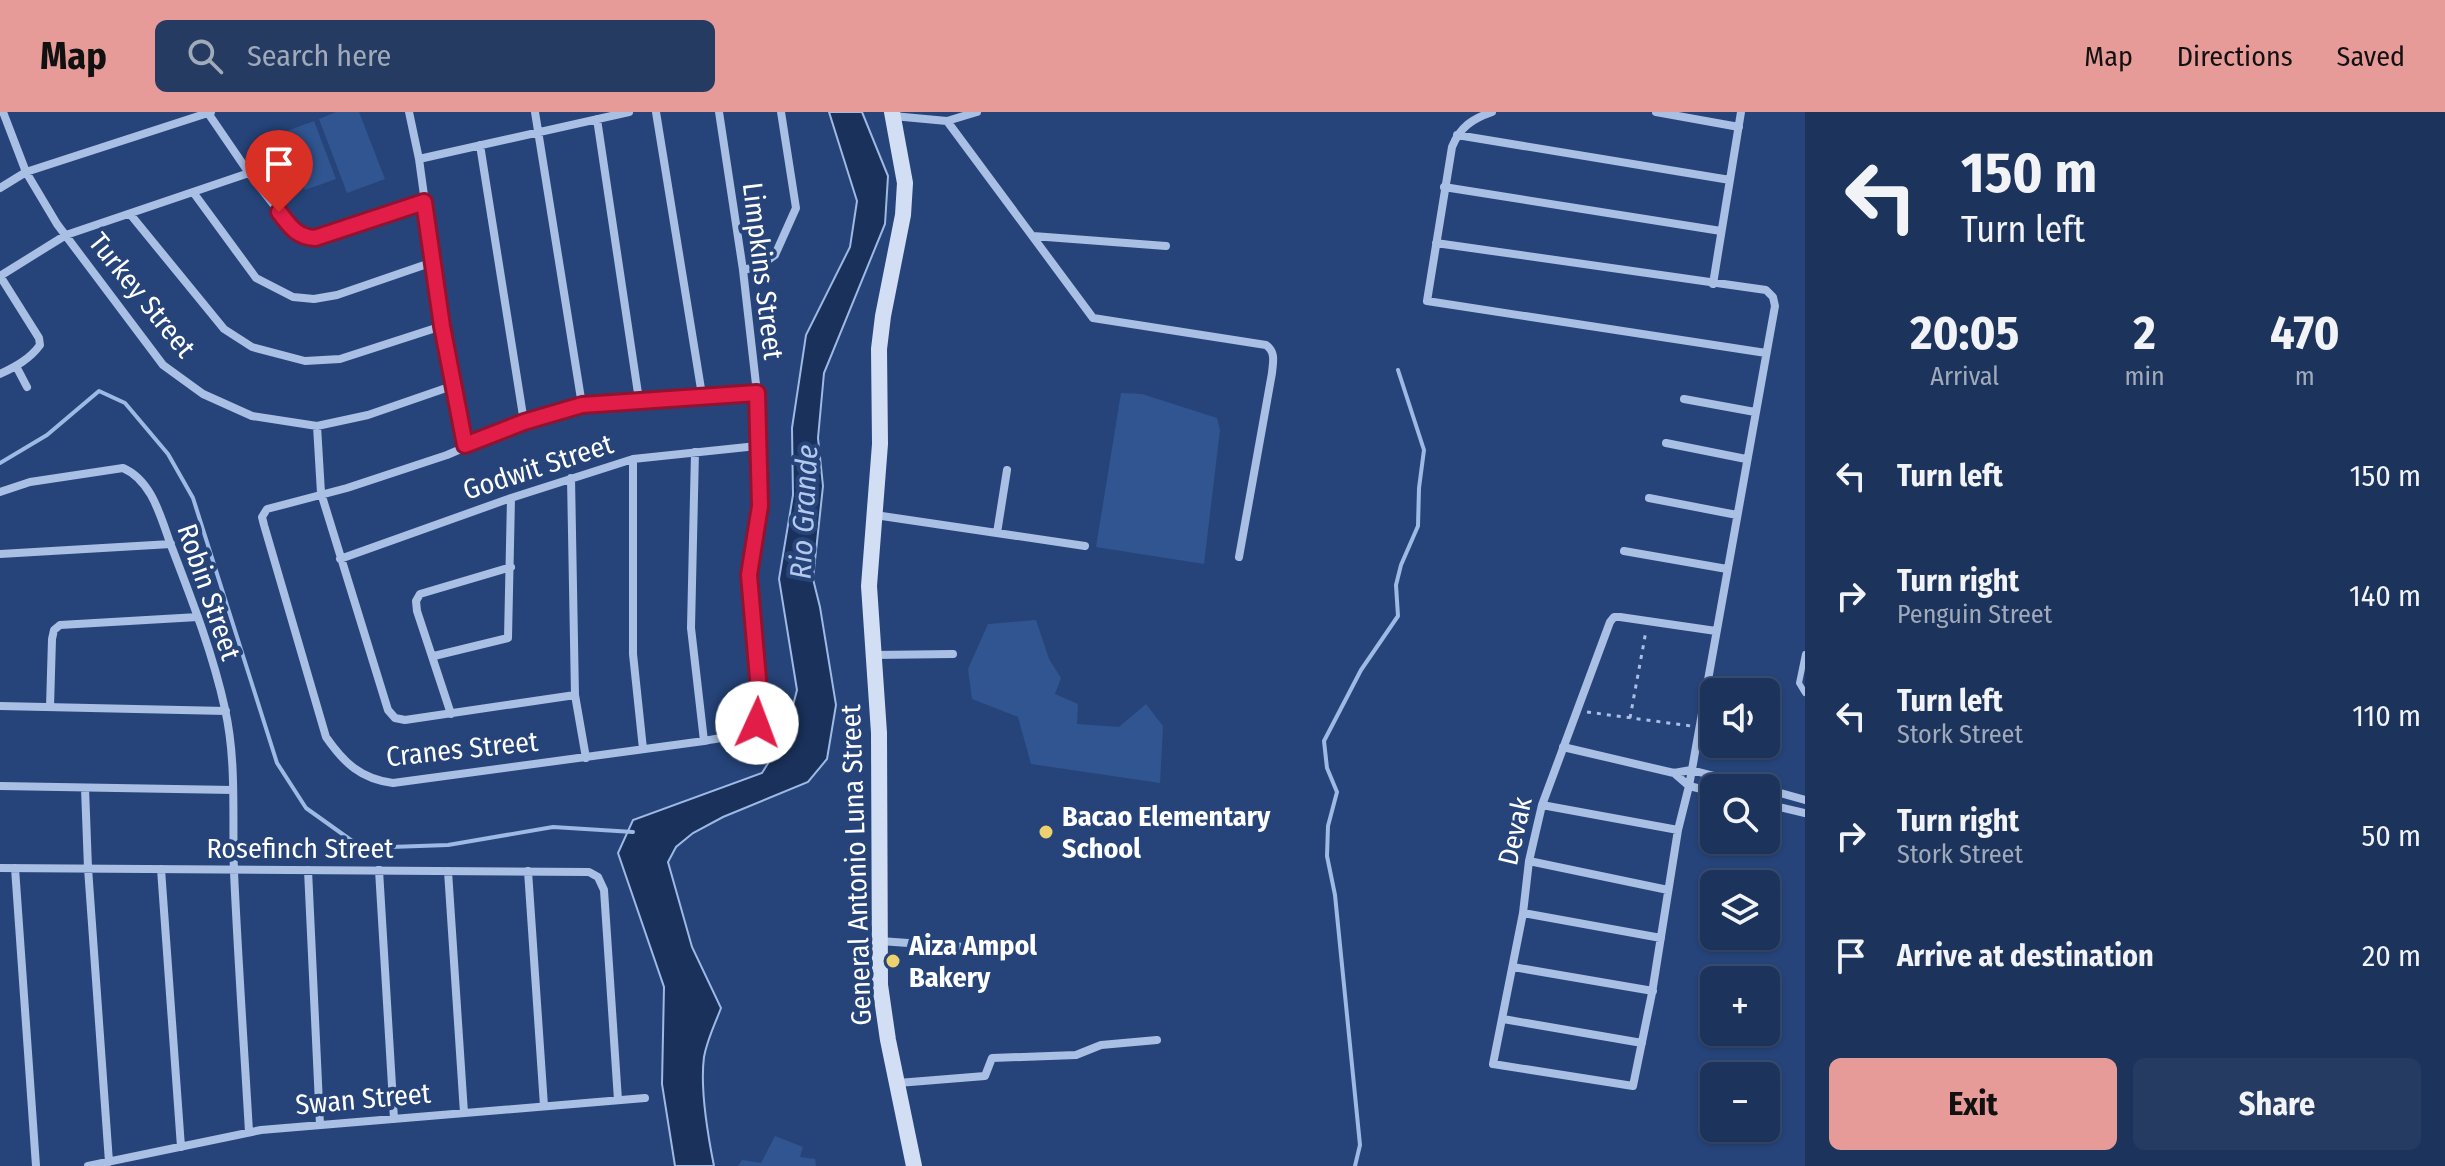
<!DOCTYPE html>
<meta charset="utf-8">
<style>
body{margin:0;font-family:"Fira Sans Condensed",sans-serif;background:#253b62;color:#f1f3f6;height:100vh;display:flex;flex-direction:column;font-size:30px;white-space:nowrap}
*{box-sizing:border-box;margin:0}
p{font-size:26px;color:#a0aabb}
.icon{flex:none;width:44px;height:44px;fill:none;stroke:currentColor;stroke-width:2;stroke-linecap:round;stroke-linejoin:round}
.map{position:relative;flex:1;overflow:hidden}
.details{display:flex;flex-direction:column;background:#1c335c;width:640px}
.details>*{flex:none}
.banner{background:#1c335c;color:#f1f3f6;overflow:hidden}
.controls{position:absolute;left:1700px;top:566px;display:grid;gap:16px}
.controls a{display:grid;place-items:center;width:80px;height:80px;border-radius:12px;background:#1c335c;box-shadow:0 2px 6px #0004,0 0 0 2px #3a4e72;font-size:40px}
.pin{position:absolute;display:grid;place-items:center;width:68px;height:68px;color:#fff;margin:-82px -34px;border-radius:50% 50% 50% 0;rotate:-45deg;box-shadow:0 0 8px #0007}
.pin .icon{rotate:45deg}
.me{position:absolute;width:88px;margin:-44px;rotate:2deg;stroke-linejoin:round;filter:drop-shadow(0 0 6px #0008)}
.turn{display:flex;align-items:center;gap:28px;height:168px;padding:0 24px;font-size:36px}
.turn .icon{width:104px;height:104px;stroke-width:2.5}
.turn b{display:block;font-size:56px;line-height:68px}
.eta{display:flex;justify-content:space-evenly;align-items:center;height:136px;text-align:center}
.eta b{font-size:48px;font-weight:700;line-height:56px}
.button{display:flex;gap:16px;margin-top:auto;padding:16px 24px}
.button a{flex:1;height:92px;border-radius:12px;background:#e69b98;color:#111;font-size:32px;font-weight:700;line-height:92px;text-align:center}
.button a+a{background:#253b62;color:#f1f3f6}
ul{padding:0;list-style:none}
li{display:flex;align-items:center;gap:24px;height:120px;padding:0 24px}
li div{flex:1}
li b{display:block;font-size:30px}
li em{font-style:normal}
header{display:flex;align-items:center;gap:48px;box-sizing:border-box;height:112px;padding:0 40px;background:#e69b98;color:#111}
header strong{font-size:38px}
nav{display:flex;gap:44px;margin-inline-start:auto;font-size:28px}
.search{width:560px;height:72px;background:#253b62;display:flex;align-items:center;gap:20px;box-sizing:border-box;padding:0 28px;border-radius:12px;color:#a0aabb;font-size:30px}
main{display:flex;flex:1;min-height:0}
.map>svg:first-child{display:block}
</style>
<header>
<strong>Map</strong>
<div class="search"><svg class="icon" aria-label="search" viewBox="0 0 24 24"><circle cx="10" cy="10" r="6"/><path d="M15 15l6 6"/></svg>Search here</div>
<nav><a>Map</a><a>Directions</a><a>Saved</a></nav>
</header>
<main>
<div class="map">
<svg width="1805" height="1054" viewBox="0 0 1805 1054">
<rect width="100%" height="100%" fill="#26447a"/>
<path fill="#305591" d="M336,0H359L385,67L347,81L319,7Z
M314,9L336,67L305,78L281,21Z
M1121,281L1142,282L1217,306L1220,318L1204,452L1096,435Z
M1036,508L1049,547L1061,566L1055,582L1078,592L1077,612L1119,615L1146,592L1163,614L1160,671L1031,652L1018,605L972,587L968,557L988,512Z
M775,1024L803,1035L800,1045L815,1047L816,1054H738L742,1048L761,1051Z"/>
<path fill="#1a315b" stroke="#9db9e4" stroke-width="2" d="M829,0H862L888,64L885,112L824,261L818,326L823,374L813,467L820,495L836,593L827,647L808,670L723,705L693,721L676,735L668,750L692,835L721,896C715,912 707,928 704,945C700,975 708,1024 714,1054H675L662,972L664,875L618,741L633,708L762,661L785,624L797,578L779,467L793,383L792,316L806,223L850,135L857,89Z"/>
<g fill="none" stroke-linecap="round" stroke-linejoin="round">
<path stroke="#9db9e4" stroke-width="4" d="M0,351L47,323L99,279L125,291L168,342L193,386L277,651L306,696L362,736L448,733L553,715L633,720
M1355,1054L1360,1033L1335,783L1327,744L1328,714L1337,680L1327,656L1324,629L1361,558L1398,504L1396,473L1401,453L1418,414L1419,376L1424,338L1398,258"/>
<path stroke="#a9bfe4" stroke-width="3" stroke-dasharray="4 6" stroke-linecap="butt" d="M1587,600L1691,614
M1630,606L1646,519"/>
<path stroke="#a9bfe4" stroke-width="6" d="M1805,542L1799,571L1805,581"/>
<path stroke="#a9bfe4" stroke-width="8" d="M3,0L26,60L57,112L163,253L203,282L252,304L317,314L368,303L452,274
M409,0L419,47L442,214L465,333
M535,0L582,293
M656,0L702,283
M719,0L743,158L757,281L760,394L749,463L760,590C759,626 732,623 704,629L393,671C361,667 344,651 326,625L264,413L262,405L267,397L347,376L447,343L524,310L582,293L757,281
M1492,0C1472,7 1460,15 1452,35L1427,189L1766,241
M1656,0L1739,15
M208,1L249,61L294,119L304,125L315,126L424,90
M893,4L947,9L1093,206L1266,233C1276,240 1273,250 1272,261L1239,445
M597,7L639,288
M947,9L977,0
M1457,23L1730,68
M480,33L524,310
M419,47L629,0
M1444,75L1721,119
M0,76L26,60L211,0
M193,80L256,166L293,185L314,187L337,183L433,150
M130,102L224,217L252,235L305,249L340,247L442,214
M1033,124L1166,134
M1436,131L1766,178L1773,185L1775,194L1689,674L1678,718L1652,881L1633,974L1493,952L1523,801L1529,749L1542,693L1610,510L1614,505H1620L1716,519
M743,158L760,154L775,143L796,96L781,0
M0,164L66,123L249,61
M1713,172L1741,0
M16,254L27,275
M0,262C15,255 30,247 40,233L39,226L0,164
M1684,287L1755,300
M317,314L321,381L388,598L395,606L405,608L575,583
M1666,331L1746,347
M695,340L691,516L704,629
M633,347V542L643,637
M571,366L575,583L586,646
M0,380L30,370L123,356C153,369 161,407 172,436C192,488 213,542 225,597C237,650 232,706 234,760C238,847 244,934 249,1020
M1649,386L1737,403
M875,403L1085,434
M997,421L1007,358
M1624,439L1727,457
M0,442L171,432
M340,447L511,386L633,347L757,334
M874,543L953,542
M434,544L508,526L511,386
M0,594L226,599
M50,595L52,527L54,518L60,513L198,505
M451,602L417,499L416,489L420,482L511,455
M1563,635L1674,661L1691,658L1761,676
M1674,661L1689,674L1714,680
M0,674L233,678
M85,676L88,756L109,1050
M1766,677L1805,688
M1766,692L1805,701
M1542,693L1678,718
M1529,749L1668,778
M0,756L589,760L598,765L604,778L618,988
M15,756L36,1054
M161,757L181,1035
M308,758L320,1013
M379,758L394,1007
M448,759L464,1001
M528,759L544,994
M1523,801L1661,826
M880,829L1007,838
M1513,855L1653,879
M1503,907L1642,931
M898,971L985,964L992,946L1076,943L1101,933L1157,928
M88,1054L261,1018L645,986"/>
<path stroke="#d2def4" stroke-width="16" d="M892,0L905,71L903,103L883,204L879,237L880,332L869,474L879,621L880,873L888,928L914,1054"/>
</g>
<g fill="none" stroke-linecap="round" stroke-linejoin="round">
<g stroke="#92132f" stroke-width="20">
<path id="route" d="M279,100C290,114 296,125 315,126L424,90L442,214L465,333L524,310L582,293L757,281L760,394L749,463L760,590L757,611"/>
</g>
<use href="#route" stroke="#e11d48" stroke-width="14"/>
</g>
<g fill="#edd16e" stroke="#26447a" stroke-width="3">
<circle cx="1046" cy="720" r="8"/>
<circle cx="893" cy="849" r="8"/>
</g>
<g text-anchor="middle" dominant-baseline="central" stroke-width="8" stroke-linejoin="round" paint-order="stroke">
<g font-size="28" fill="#fff" stroke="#26447a">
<text transform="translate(763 159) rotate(83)">Limpkins Street</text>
<text transform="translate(142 183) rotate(51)">Turkey Street</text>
<text transform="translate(538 355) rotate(-18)">Godwit Street</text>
<text transform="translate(209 480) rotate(71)">Robin Street</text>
<text transform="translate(462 637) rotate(-6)">Cranes Street</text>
<text transform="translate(1515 719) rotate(-77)">Devak</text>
<text x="300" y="736">Rosefinch Street</text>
<text transform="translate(856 753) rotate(-92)">General Antonio Luna Street</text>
<text transform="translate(363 987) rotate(-5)">Swan Street</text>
</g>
<g font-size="28" font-weight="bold" fill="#fff" stroke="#26447a" text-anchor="start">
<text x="1062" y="704">Bacao Elementary<tspan x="1062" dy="32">School</tspan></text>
<text x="909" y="833">Aiza Ampol<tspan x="909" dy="32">Bakery</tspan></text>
</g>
<g font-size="30" font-style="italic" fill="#b4c9ec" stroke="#26447a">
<text transform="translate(804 400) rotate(-87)">Rio Grande</text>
</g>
</g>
</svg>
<div class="controls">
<a><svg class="icon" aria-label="sound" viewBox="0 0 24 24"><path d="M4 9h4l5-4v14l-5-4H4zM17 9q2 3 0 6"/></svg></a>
<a><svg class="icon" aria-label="search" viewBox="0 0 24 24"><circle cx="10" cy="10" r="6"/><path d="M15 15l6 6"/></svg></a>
<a><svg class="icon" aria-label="layers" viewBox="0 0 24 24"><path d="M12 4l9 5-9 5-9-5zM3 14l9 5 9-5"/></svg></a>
<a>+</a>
<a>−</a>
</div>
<div class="pin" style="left:279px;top:100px;background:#d93025"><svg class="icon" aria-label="arrive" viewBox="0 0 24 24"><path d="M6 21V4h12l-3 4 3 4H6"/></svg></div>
<svg class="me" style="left:757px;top:611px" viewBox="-20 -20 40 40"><circle r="19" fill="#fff"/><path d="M0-13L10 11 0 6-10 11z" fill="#e11d48"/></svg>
</div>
<section class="details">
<div class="banner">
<div class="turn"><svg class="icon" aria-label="left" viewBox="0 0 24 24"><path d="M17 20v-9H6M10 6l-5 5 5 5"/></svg><div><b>150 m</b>Turn left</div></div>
</div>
<div class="eta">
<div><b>20:05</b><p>Arrival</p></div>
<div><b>2</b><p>min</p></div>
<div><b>470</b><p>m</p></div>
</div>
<ul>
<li><svg class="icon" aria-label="left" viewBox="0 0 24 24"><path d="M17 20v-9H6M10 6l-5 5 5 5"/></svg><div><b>Turn left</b></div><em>150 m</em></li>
<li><svg class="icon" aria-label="right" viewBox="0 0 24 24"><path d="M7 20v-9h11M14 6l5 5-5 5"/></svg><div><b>Turn right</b><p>Penguin Street</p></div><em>140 m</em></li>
<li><svg class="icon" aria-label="left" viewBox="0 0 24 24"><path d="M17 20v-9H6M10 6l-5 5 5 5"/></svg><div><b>Turn left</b><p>Stork Street</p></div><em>110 m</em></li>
<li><svg class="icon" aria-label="right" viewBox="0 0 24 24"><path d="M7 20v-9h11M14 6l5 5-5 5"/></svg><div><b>Turn right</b><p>Stork Street</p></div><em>50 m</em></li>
<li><svg class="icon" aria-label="arrive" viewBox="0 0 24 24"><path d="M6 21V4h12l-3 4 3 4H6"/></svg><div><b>Arrive at destination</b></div><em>20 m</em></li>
</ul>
<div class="button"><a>Exit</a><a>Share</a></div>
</section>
</main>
